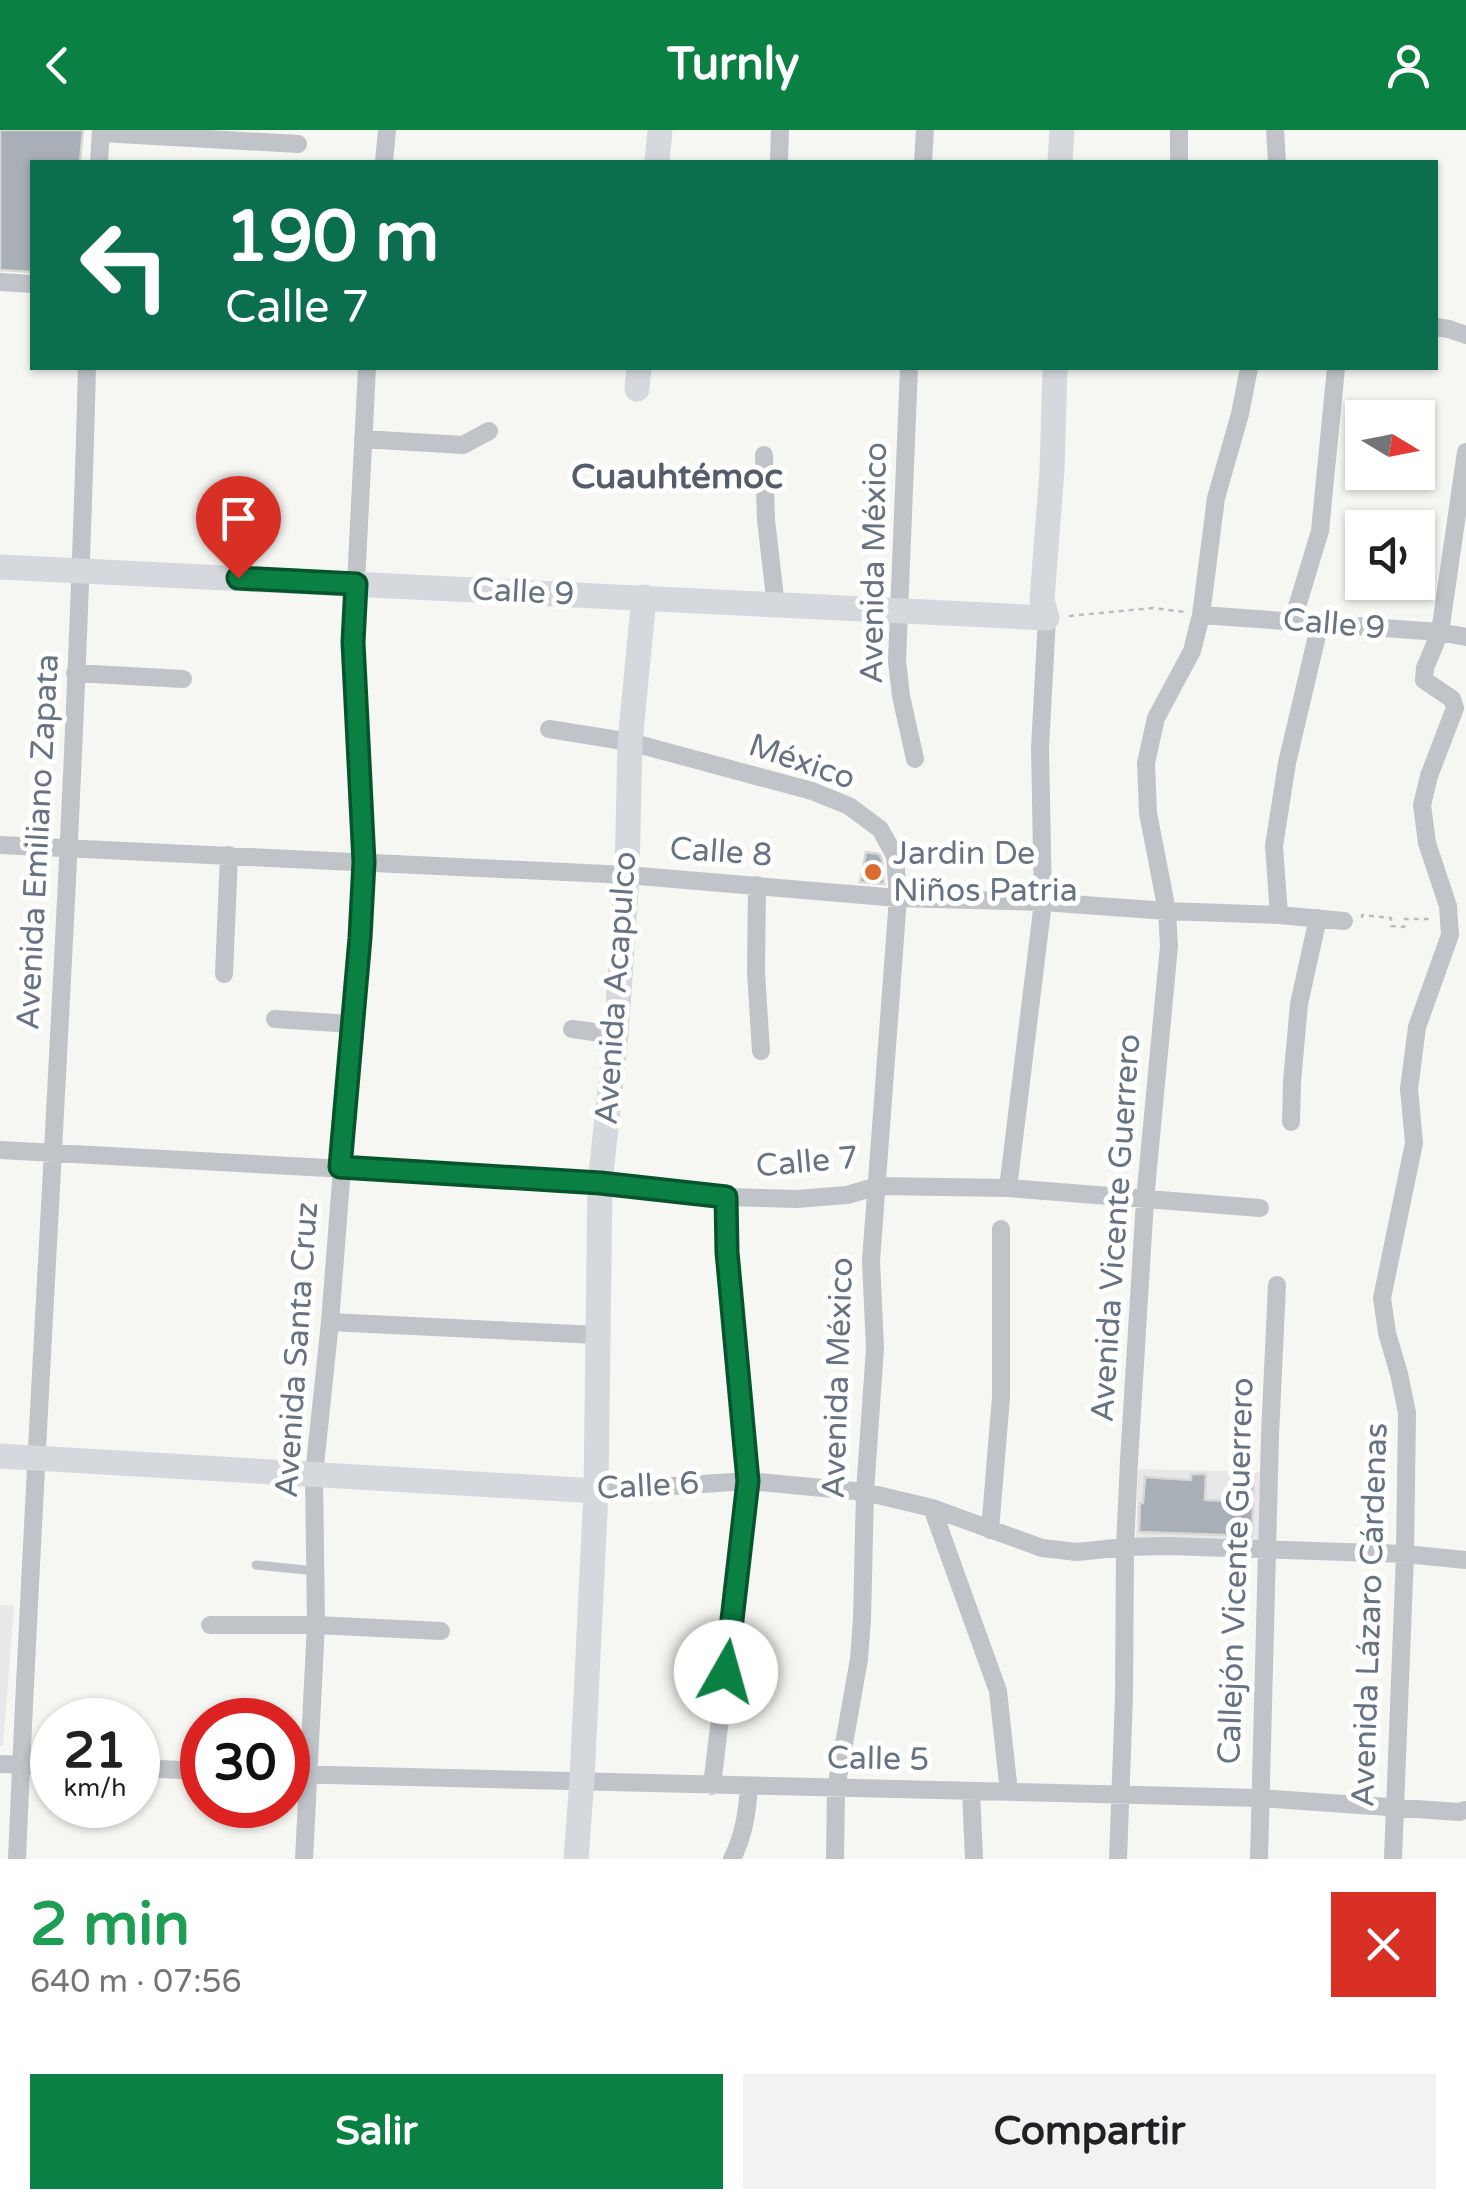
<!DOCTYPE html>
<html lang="es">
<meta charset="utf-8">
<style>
body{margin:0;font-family:"Varela Round",sans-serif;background:#f2f2f2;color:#202124;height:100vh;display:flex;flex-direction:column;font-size:38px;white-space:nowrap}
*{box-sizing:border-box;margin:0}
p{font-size:32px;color:#757577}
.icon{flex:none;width:55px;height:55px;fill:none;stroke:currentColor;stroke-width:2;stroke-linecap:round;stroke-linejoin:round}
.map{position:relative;height:1729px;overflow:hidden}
.details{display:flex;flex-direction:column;background:#fff;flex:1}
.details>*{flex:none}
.banner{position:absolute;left:30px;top:30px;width:1408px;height:210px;border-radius:0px;box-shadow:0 2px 8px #0004;background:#0b6e4f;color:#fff;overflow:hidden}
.needle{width:65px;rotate:100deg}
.controls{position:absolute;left:1345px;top:270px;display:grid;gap:20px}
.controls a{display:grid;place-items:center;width:90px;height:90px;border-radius:0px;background:#fff;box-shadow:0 2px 8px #0004;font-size:50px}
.speed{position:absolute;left:30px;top:1568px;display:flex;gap:20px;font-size:50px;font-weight:700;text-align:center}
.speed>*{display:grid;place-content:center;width:130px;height:130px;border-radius:50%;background:#fff;box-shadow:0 2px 8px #0004;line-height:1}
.speed small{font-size:25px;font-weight:400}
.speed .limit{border:15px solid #d22;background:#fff;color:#111}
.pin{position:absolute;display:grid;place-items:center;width:85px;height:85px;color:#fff;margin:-102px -42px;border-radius:50% 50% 50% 0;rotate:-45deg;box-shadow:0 0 10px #0007}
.pin .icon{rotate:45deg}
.me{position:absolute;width:110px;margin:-55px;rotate:7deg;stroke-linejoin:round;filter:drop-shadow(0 0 8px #0008)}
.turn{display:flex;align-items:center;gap:35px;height:210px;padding:0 30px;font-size:45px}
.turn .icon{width:130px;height:130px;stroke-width:2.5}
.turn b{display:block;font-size:70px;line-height:85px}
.round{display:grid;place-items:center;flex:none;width:105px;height:105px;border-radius:0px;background:#f2f2f2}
.overview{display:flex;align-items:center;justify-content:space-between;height:170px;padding:0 30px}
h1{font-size:60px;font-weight:700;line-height:75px;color:#1e9e55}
.action{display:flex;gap:20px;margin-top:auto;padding:20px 30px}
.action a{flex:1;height:115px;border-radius:0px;background:#0b8043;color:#fff;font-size:40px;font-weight:700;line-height:115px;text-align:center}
.action a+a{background:#f2f2f2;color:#202124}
header{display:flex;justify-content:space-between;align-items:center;height:130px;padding:0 30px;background:#0b8043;color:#fff;font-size:45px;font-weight:700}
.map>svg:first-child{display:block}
</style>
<header><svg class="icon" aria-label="back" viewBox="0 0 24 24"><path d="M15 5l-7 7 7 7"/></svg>Turnly<svg class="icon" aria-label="person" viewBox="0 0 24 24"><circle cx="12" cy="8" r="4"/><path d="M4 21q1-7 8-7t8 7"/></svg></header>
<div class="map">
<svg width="1466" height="1729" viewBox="0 0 1466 1729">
<rect width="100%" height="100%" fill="#f6f6f3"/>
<path fill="#e7e8e7" d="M1138,1339L1260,1342L1258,1413L1136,1410Z
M0,1475L14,1476L3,1616H0Z"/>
<path fill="#a9afb6" stroke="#d8d8d6" stroke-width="2.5" d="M0,0H83L80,32H32V142L0,140Z
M866,722L879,724L882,729L884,754L860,752Z
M1191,1344H1206L1205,1370L1233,1371L1234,1347L1254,1348L1252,1406L1139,1402L1140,1373H1143L1145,1347L1191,1350Z"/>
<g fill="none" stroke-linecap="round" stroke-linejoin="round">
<path stroke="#babcbf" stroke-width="2.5" stroke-dasharray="5 5" stroke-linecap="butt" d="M1069,486L1153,478L1185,482
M1362,788V785L1391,788V796L1404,797L1405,789H1430"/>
<path stroke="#c0c3c7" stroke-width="9" d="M256,1435L316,1441"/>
<path stroke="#c0c3c7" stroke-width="18" d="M1275,0L1277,32
M101,3L298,14
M99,32L101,0
M384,32L387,0
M779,32L780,0
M923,32L925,0
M1179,32V0
M0,152L32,154
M1435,197L1449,199L1466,205
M909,238L897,531L901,566L915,629
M363,309L463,315L489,301
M764,325L766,390L776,476
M1201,485L1440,502L1466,507
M1293,490L1320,401L1336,238
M75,543L183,549
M549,599L630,612L812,661L849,676L880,699L895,726L898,768L871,1131L875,1218L865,1362L862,1489L859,1529L836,1659L835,1729
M0,715L627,745L898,768L1043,772L1167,781L1279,785L1344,791
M757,755L756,842L761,921
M1279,785L1274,716L1287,633L1320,493
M224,844L229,725
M275,889L352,894
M572,899L616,905
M1291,992L1292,952L1299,874L1318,788
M0,1020L600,1053L726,1067L796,1069L847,1065L878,1056L1008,1058L1260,1078
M1008,1058L1043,772L1040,618L1047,488
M330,1192L597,1205
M596,1361L748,1351L865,1362L932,1378L1042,1418L1077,1422L1125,1417L1169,1416L1405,1424L1466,1430
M932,1378L998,1561L1009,1662
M990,1400L1001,1267V1099
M210,1495H316L441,1501
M0,1634L52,1636
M138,1638L202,1641
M288,1644L1259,1668L1459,1682L1466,1680
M712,1656L748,1351L727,1122L726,1067
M971,1661L974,1729
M17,1729C38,1232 74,735 87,238
M304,1729L316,1495L314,1345L330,1192L360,808L364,731L353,511L367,238
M732,1729C744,1705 747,1683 749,1657
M1118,1729L1124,1566L1125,1417L1129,1331L1145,1070L1169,816L1167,781L1148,683L1146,633L1156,588L1192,521L1201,485L1216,368L1240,284L1249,238
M1259,1729L1270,1305L1277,1155
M1393,1729L1405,1424L1407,1283L1399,1244L1387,1203L1382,1168L1414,1013L1409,959L1417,897L1450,805L1448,776L1427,713L1422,675L1429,646L1455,578L1452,569L1424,550L1425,538L1440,502L1466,322"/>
<path stroke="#d5d8dc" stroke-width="25" d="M657,32L660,0
M1060,32L1062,0
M637,259L639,238
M0,437L1047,488L1042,470L1052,340L1055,238
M0,1326L596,1361
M576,1729L582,1649L596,1361L600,1053L616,905L627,745L630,612L644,467"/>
</g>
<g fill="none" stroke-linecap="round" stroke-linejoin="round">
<g stroke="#07532c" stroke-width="25">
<path id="route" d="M238,448L356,454L353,512L364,732L360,808L340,1037L600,1053L726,1067L727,1122L748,1351L726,1542"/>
</g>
<use href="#route" stroke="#0b8043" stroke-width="18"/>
</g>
<circle fill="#dc6c2e" stroke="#fff" stroke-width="4" cx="873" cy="742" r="10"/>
<g text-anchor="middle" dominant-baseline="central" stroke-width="10" stroke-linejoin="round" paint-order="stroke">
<g font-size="32" fill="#677383" stroke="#fff">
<text transform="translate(874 433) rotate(-89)">Avenida México</text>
<text transform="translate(523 462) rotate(3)">Calle 9</text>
<text transform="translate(1334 494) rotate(5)">Calle 9</text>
<text transform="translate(802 632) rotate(19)">México</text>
<text transform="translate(38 712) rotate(-87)">Avenida Emiliano Zapata</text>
<text transform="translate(721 722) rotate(4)">Calle 8</text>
<text transform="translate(616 858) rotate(-86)">Avenida Acapulco</text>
<text transform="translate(807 1032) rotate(-5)">Calle 7</text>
<text transform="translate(1116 1098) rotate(-86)">Avenida Vicente Guerrero</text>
<text transform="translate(297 1220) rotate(-86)">Avenida Santa Cruz</text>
<text transform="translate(838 1248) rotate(-88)">Avenida México</text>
<text transform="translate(648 1356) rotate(-3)">Calle 6</text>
<text transform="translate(1236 1441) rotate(-88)">Callejón Vicente Guerrero</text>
<text transform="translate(1370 1485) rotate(-88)">Avenida Lázaro Cárdenas</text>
<text transform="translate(878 1629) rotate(1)">Calle 5</text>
</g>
<g font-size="32" fill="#677383" stroke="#fff" text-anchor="start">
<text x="893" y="724">Jardin De<tspan x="893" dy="37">Niños Patria</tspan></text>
</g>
<g font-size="35" font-weight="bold" fill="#545d69" stroke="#fff">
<text x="677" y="347">Cuauhtémoc</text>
</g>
</g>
</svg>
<div class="controls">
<a><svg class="needle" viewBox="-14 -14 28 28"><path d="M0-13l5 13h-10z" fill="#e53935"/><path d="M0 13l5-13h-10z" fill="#757577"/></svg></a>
<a><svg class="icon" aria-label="sound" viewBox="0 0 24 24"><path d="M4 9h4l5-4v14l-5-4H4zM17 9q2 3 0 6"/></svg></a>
</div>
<div class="speed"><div>21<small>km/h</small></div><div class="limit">30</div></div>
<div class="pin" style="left:238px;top:448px;background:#d93025"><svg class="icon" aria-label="arrive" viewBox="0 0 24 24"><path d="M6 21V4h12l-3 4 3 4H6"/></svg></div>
<svg class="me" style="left:726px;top:1542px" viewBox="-20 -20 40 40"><circle r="19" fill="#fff"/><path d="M0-13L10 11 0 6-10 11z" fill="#0b8043"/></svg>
<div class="banner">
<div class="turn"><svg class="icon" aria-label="left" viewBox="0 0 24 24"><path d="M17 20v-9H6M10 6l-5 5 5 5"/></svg><div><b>190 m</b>Calle 7</div></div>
</div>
</div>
<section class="details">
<div class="overview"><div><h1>2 min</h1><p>640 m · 07:56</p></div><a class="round" style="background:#d93025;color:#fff"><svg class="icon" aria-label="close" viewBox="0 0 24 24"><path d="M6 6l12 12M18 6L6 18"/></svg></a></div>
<div class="action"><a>Salir</a><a>Compartir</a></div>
</section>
